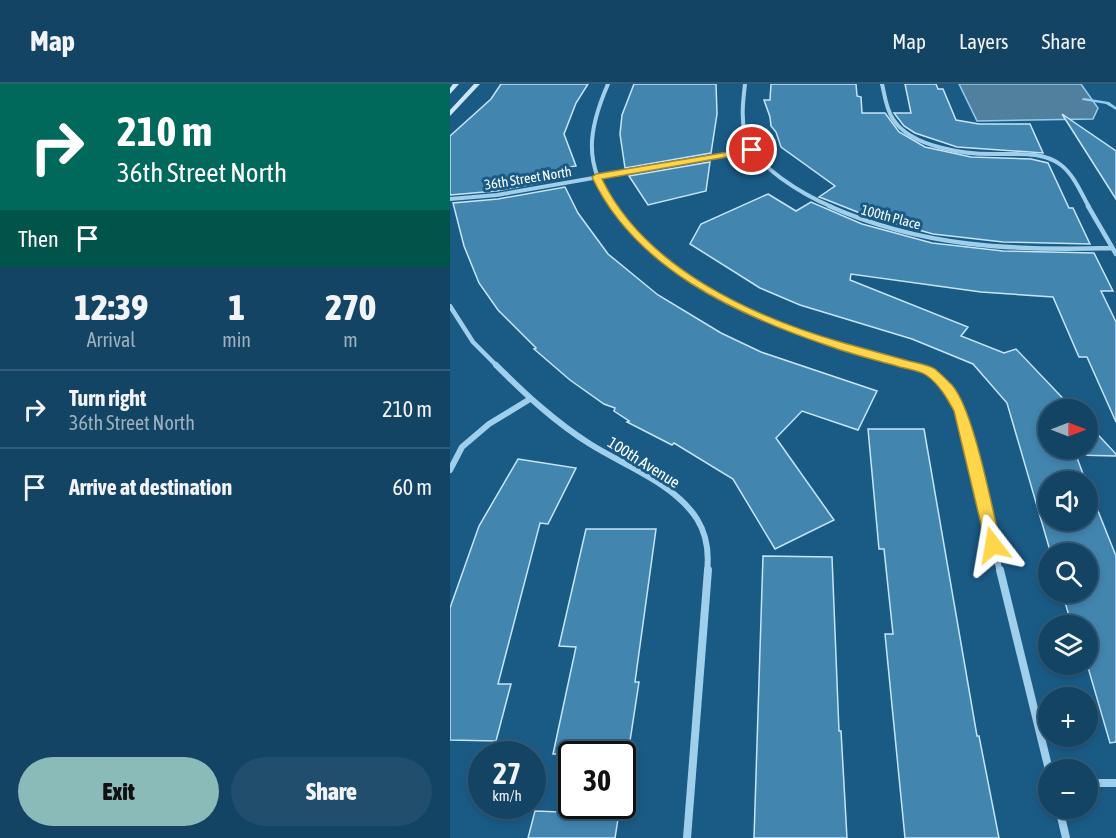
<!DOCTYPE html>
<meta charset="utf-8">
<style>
body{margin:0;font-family:"Asap Condensed",sans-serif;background:#214e6d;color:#f1f3f6;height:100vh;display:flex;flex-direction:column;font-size:22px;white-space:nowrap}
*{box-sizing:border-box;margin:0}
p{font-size:20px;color:#9db0bf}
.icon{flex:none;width:33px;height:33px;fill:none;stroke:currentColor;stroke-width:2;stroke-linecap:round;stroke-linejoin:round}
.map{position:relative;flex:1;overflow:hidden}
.details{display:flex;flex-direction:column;background:#144464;width:450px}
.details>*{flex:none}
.guide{background:#00695c;color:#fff;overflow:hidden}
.needle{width:39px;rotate:90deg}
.fabs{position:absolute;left:588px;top:315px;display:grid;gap:12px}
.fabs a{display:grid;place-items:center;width:60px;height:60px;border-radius:50%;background:#144464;box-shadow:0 3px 9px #0003,0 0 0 2px #335c78;font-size:30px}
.speed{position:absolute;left:18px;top:657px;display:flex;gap:12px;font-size:30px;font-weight:700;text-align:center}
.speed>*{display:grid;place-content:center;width:78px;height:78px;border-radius:50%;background:#144464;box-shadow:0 3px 9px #0003,0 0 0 2px #335c78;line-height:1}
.speed small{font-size:15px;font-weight:400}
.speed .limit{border:3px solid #111;border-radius:9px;background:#fff;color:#111}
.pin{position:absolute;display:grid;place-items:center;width:51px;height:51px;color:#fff;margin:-26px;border:3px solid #fff;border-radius:50%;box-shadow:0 2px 6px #0007}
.me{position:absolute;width:66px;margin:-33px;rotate:346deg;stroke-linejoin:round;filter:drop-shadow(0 0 4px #0008)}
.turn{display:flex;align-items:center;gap:21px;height:126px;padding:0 18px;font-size:27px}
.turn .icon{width:78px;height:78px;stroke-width:2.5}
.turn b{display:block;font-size:42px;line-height:51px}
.then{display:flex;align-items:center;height:57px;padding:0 18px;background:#0003;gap:12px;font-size:22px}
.eta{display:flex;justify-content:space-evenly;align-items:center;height:102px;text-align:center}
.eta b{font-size:36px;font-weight:800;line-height:42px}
.cta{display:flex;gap:12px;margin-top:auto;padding:12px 18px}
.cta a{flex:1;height:69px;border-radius:36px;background:#8bbbb9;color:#111;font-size:24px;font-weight:800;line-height:69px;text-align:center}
.cta a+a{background:#214e6d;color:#f1f3f6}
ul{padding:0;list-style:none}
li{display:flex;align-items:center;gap:18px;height:78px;padding:0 18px;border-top:2px solid #335c78}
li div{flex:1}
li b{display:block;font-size:22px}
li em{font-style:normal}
header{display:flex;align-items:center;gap:36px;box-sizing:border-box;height:84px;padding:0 30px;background:#144464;border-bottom:2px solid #335c78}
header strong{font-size:28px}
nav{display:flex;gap:33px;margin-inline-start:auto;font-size:21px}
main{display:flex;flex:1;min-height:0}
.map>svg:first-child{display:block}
</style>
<header>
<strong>Map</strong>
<nav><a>Map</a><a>Layers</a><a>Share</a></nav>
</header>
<main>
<section class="details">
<div class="guide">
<div class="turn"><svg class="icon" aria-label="right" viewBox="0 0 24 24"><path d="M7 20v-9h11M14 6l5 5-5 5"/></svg><div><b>210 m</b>36th Street North</div></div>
<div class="then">Then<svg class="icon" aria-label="arrive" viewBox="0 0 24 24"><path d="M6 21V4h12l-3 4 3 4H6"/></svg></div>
</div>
<div class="eta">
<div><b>12:39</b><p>Arrival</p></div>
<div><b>1</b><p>min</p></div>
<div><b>270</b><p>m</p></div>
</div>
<ul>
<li><svg class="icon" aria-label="right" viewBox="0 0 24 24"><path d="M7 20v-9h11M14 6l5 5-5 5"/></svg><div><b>Turn right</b><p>36th Street North</p></div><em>210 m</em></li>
<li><svg class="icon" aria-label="arrive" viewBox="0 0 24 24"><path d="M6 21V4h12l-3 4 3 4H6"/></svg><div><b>Arrive at destination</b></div><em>60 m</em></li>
</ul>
<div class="cta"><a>Exit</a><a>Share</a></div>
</section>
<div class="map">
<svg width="666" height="754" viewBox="0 0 666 754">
<rect width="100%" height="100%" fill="#1a5b86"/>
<path fill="#51809f" stroke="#93cdee" stroke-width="1.5" d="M509,0H631L648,24L643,35L527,37Z"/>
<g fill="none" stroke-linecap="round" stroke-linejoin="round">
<path fill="#93cdee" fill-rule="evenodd" d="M634,14L659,18L666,23V26L656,20L632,16V15Z"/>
</g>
<path fill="#4285af" stroke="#c6e5f9" stroke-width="1.5" d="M51,0H138L126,19L114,50L126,82L106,85L111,95L46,107L0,111V52L41,15Z
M184,0H266L267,30L261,69L175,84L170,50L172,31Z
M321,0H406L407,12L411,13L412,29H435L449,48L475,63L521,73L581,75L598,79L619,124H623L640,160L553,158L483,150L415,131L372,114L369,113L385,102L331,63L326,48L321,42L320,33L314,16H320Z
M455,0H486L488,5H493L506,36L529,40H580L593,69L507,63L465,49L454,42L444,29H461Z
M612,30L666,67V115Z
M260,78L256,107L198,121L179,92Z
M115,103L128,129L158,170L208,211L271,249L311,268L427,307L408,346L352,327L326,354L384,436L325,465L283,395L224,359L222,361L177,338L179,337L164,327L165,324L154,320L120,296L84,265L86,264L48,226L29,199L14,162L3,119L48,115Z
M318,110L346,127L361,118L412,140L482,159L553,167L644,169L663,207H651L666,238V338L637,273H629L603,213L531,208L401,190L400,196L518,243L511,252L554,269L566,265L624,326H598V364H638V340L666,370V372L626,371L636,398H598V436H638V402L666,472V658L660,659L637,580L638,542H622L612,508H638V470H601L557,319L523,280L462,255L350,221L310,204L240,160L251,140Z
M418,345H474L527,652H529L549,754H455L435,550H443L434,465H429Z
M68,375L126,384L98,440L90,439L48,600H61L46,657L0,656V524L29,442Z
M136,445H206L185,598H189L178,670H103L126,563L109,562Z
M313,472L382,473L389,647H391L397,754H304Z
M114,722H170L165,754H78L85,727L112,728Z"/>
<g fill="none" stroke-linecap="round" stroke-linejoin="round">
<path stroke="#a0cfec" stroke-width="4" d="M158,0C138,46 133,80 164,123
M295,0C293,17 291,34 295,51C303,82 354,111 382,123
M432,0C435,12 436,25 443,35C461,64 518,71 549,70C570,70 594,68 611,81C624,91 631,109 639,123
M0,115L47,111L302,66"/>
<path stroke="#a0cfec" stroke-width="4.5" d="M163,122C216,193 294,229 376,257C405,266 434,276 464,282
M379,122C471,163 562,167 662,164
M638,122L666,170
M0,222L23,258L47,282"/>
<path stroke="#a0cfec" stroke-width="6" d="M46,281C75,310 105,338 140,360C175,382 224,399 247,435C257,451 259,471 257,488
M457,281C484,286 497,302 510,327L550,488
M0,386L12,363L39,340L80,315"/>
<path stroke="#a0cfec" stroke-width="8" d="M550,486L599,686
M638,699H666
M609,724L616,754
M237,754L258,486"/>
<path fill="#cde7f9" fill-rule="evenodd" d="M3,0H9L0,10V4Z
M24,0H30L0,32V26Z"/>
</g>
<path fill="#ffd54a" stroke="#a68a30" stroke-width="1.5" d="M302,64L306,66L305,68L152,95C195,184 303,233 394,259C416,265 438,271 459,277C467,279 479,281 485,285C491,290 497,296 502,301C524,326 542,425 551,461L549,466L543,468L538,466L536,461L504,327C497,314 489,300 476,291C470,287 458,285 450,283C426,276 400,270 376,261C285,230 185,184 142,93L146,90Z"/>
<g text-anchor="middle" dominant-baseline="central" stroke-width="6" stroke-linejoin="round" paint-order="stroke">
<g font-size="14" fill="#fff" stroke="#1a5b86">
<text transform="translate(78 94) rotate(-9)">36th Street North</text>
<text transform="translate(441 133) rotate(15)">100th Place</text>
</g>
<g font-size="16" fill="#fff" stroke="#1a5b86">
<text transform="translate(194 378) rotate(32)">100th Avenue</text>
</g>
</g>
</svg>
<div class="fabs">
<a><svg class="needle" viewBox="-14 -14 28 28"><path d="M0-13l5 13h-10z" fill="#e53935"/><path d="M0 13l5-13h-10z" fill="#9db0bf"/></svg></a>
<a><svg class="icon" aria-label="sound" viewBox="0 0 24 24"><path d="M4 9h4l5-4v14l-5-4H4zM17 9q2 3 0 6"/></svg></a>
<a><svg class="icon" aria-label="search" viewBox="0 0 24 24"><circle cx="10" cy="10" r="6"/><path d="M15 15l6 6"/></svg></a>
<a><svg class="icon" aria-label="layers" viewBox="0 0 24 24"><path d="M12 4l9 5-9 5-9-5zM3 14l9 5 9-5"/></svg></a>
<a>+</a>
<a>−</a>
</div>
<div class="speed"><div>27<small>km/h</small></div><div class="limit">30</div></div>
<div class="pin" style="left:302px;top:66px;background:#d93025"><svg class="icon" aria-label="arrive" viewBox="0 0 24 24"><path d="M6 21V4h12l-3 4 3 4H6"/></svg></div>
<svg class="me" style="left:543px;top:461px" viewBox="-20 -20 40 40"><path d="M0-17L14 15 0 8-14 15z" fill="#ffd54a" stroke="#fff" stroke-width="4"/></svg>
</div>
</main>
